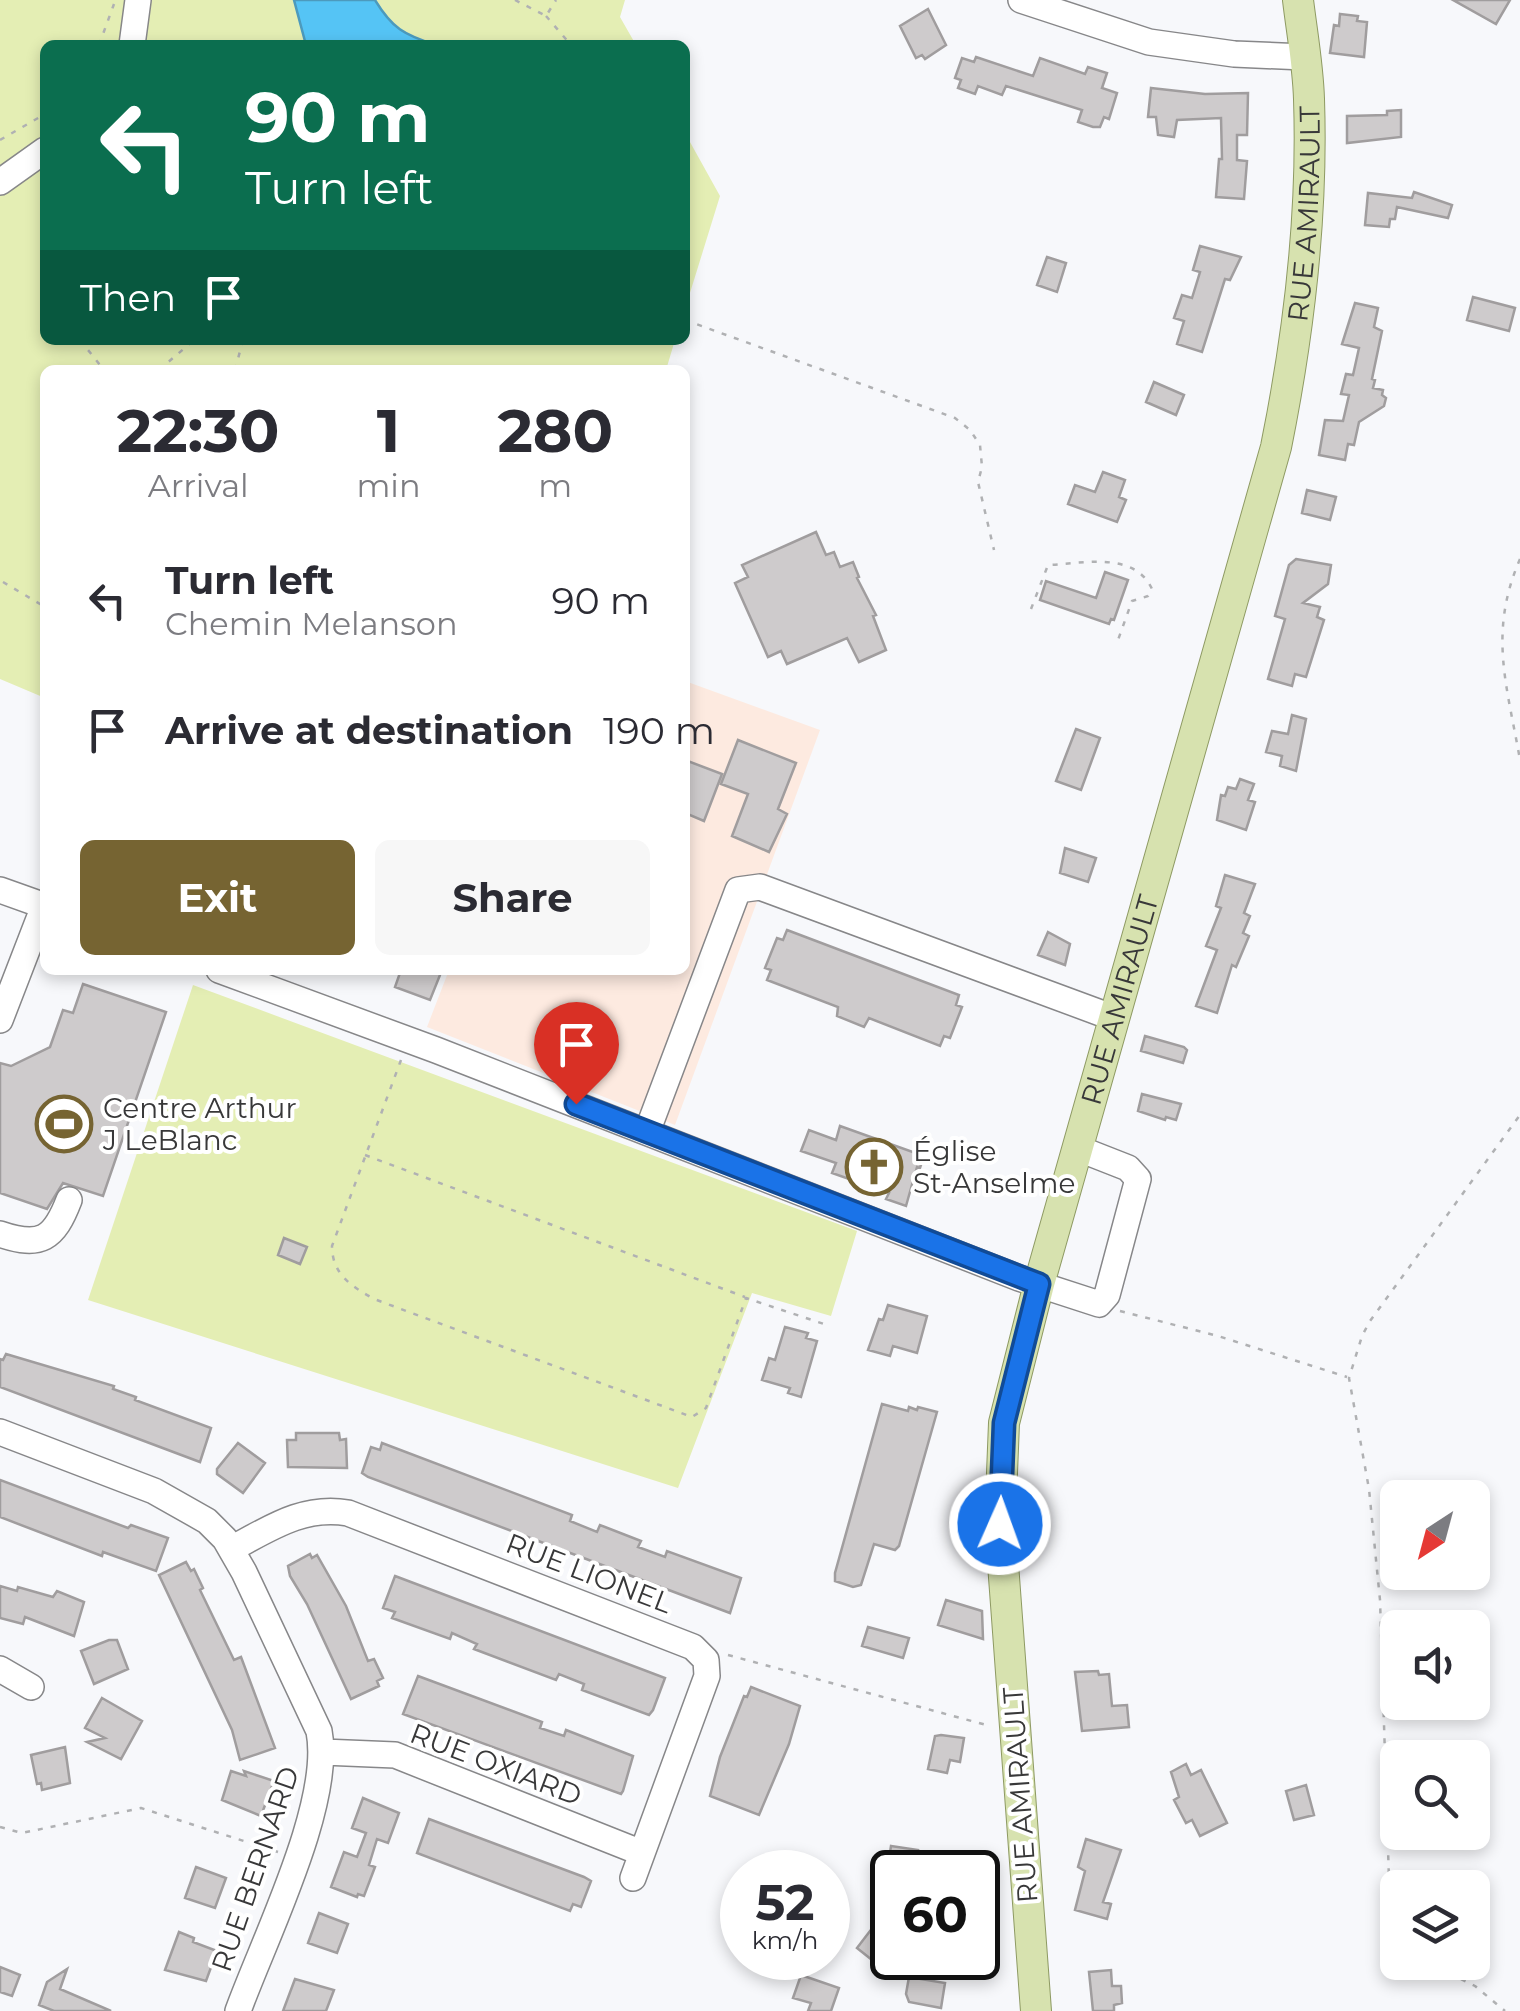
<!DOCTYPE html>
<meta charset="utf-8">
<style>
body{margin:0;font-family:Montserrat,sans-serif;background:#f7f7f7;color:#2b2b33;height:100vh;display:flex;flex-direction:column;font-size:38px;white-space:nowrap}
*{box-sizing:border-box;margin:0}
p{font-size:32px;color:#7c7c81}
.icon{flex:none;width:55px;height:55px;fill:none;stroke:currentColor;stroke-width:2;stroke-linecap:round;stroke-linejoin:round}
.map{position:relative;flex:1;overflow:hidden}
.drawer{position:absolute;left:40px;top:365px;width:650px;height:610px;display:flex;flex-direction:column;background:#fff;border-radius:15px;box-shadow:0 5px 15px #0003}
.drawer>*{flex:none}
.guide{position:absolute;left:40px;top:40px;width:650px;height:305px;border-radius:15px;box-shadow:0 5px 15px #0003;background:#0b6e4f;color:#fff;overflow:hidden}
.needle{width:65px;rotate:216deg}
.controls{position:absolute;left:1380px;top:1480px;display:grid;gap:20px}
.controls a{display:grid;place-items:center;width:110px;height:110px;border-radius:15px;background:#fff;box-shadow:0 5px 15px #0003;font-size:50px}
.speed{position:absolute;left:720px;top:1850px;display:flex;gap:20px;font-size:50px;font-weight:700;text-align:center}
.speed>*{display:grid;place-content:center;width:130px;height:130px;border-radius:50%;background:#fff;box-shadow:0 5px 15px #0003;line-height:1}
.speed small{font-size:25px;font-weight:400}
.speed .limit{border:5px solid #111;border-radius:15px;background:#fff;color:#111}
.pin{position:absolute;display:grid;place-items:center;width:85px;height:85px;color:#fff;margin:-102px -42px;border-radius:50% 50% 50% 0;rotate:-45deg;box-shadow:0 0 10px #0007}
.pin .icon{rotate:45deg}
.me{position:absolute;width:110px;margin:-55px;rotate:2deg;stroke-linejoin:round;filter:drop-shadow(0 0 8px #0008)}
.turn{display:flex;align-items:center;gap:35px;height:210px;padding:0 40px;font-size:45px}
.turn .icon{width:130px;height:130px;stroke-width:2.5}
.turn b{display:block;font-size:70px;line-height:85px}
.then{display:flex;align-items:center;height:95px;padding:0 40px;background:#0003;gap:20px;font-size:38px}
.eta{display:flex;justify-content:space-evenly;align-items:center;height:170px;text-align:center}
.eta b{font-size:60px;font-weight:700;line-height:70px}
.primary-button{display:flex;gap:20px;margin-top:auto;padding:20px 40px}
.primary-button a{flex:1;height:115px;border-radius:15px;background:#766432;color:#fff;font-size:40px;font-weight:700;line-height:115px;text-align:center}
.primary-button a+a{background:#f7f7f7;color:#2b2b33}
ul{padding:0;list-style:none}
li{display:flex;align-items:center;gap:30px;height:130px;padding:0 40px}
li div{flex:1}
li b{display:block;font-size:38px}
li em{font-style:normal}
.map>svg:first-child{display:block}
</style>
<div class="map">
<svg width="1520" height="2011" viewBox="0 0 1520 2011">
<rect width="100%" height="100%" fill="#f7f8fb"/>
<path fill="#fdeae0" d="M685,681L820,730L675,1125L427,1027L449,970H685Z"/>
<path fill="#e4eeb4" d="M0,0H625L620,17L636,45H45V340H675L666,370H45V698L0,679Z
M685,133L720,196L685,309Z
M193,985L857,1231L831,1316L752,1293L678,1488L88,1300Z"/>
<path fill="#55c4f5" stroke="#4c9abd" stroke-width="2.5" d="M294,0H375C392,28 404,35 436,45H306Z"/>
<path fill="#cecbcc" stroke="#a09d9e" stroke-width="2.5" d="M1453,0H1510L1496,24Z
M928,9L946,45L925,59L922,55L916,58L900,26Z
M1340,14L1358,16L1357,21L1367,22L1364,57L1330,53L1334,25L1339,26Z
M976,57L1033,76L1040,58L1085,74L1088,67L1107,73L1102,88L1117,93L1109,119L1104,117L1100,127H1093L1078,122L1082,110L1006,86L1002,95L978,86L975,94L958,88L961,80L955,78L962,58L974,62Z
M1151,88L1205,94L1248,93L1247,135H1237V160L1247,161L1244,199L1216,197L1219,159H1222L1221,118L1177,120L1174,137L1158,135L1156,117H1148Z
M1401,110V137L1347,143V116L1387,115V111Z
M1414,192L1452,205L1448,218L1397,207L1395,219H1390L1389,227L1365,225L1368,193L1412,198Z
M1200,246L1241,257L1230,280L1225,279L1202,352L1177,344L1184,321L1174,318L1182,295L1192,298L1200,272L1193,270Z
M1047,257L1066,263L1057,292L1037,285Z
M1473,297L1515,308L1509,331L1467,320Z
M1355,303L1378,308L1374,327L1382,331L1372,379L1375,380L1373,388L1383,390L1382,395L1386,398L1384,406L1359,422L1354,445L1348,444L1345,460L1319,455L1325,420L1343,421L1349,395L1341,394L1346,374L1353,375L1359,348L1342,344Z
M1154,382L1184,395L1176,415L1146,402Z
M1103,472L1125,480L1119,497L1126,500L1117,522L1068,504L1075,485L1095,492Z
M1307,490L1336,497L1330,520L1302,513Z
M816,532L826,555L834,552L840,567L853,562L859,577L857,578L876,615L873,616L886,650L859,662L847,638L787,664L781,651L768,657L735,583L748,577L742,565Z
M1296,559L1331,565L1328,584L1303,603L1320,607L1317,617L1324,620L1306,677L1295,674L1292,686L1268,679L1285,619L1275,616L1289,565Z
M1105,572L1128,580L1114,620L1111,619L1109,624L1040,600L1046,581L1096,598Z
M1292,715L1306,719L1296,771L1280,766L1282,756L1266,752L1272,731L1288,734Z
M1076,729L1100,738L1081,790L1056,781Z
M738,740L796,763L778,809L787,814L769,852L732,836L748,794L721,784Z
M685,760L722,774L704,821L685,813Z
M1240,779L1254,784L1248,800L1255,802L1246,830L1217,820L1221,795L1225,796L1228,787L1236,789Z
M1065,848L1096,858L1088,882L1060,873Z
M1225,875L1255,884L1244,913L1250,916L1243,933L1249,936L1236,967L1232,965L1217,1013L1196,1006L1217,950L1206,946L1221,908L1216,906Z
M787,930L959,995L956,1005L962,1007L950,1038L944,1036L940,1046L869,1018L864,1027L837,1016L838,1007L767,980L771,970L765,968L777,938L783,940Z
M1048,932L1070,944L1065,965L1038,955Z
M401,970H442L430,1000L395,987Z
M83,984L166,1012L103,1196L63,1183L47,1209L0,1193V1063L11,1066L50,1047L63,1010L73,1013Z
M1145,1036L1184,1047L1187,1050L1183,1063L1141,1051Z
M1142,1094L1181,1104L1176,1120L1166,1117L1165,1120L1138,1111Z
M840,1126L924,1156L920,1168L917,1167L906,1206L886,1199L889,1193L832,1173L836,1163L801,1151L809,1130L836,1140Z
M284,1238L307,1247L300,1264L278,1255Z
M888,1305L927,1316L917,1353L893,1346L890,1356L868,1350L879,1319L883,1320Z
M785,1327L808,1333L806,1338L817,1341L801,1397L788,1393L790,1388L762,1380L769,1358L775,1360Z
M6,1354L114,1386L113,1389L136,1397L135,1400L211,1428L200,1462L0,1387V1359L3,1360Z
M882,1404L908,1411L909,1407L917,1410L918,1407L937,1412L899,1546L895,1550L874,1544L861,1585L853,1587L835,1581V1573Z
M296,1433H339L340,1440L346,1439L347,1468L288,1467L287,1440H296Z
M238,1443L265,1463L243,1493L217,1474V1469Z
M382,1443L572,1515L570,1521L597,1532L600,1525L641,1541L638,1547L665,1557L667,1551L741,1578L730,1613L368,1477L362,1473L371,1447L380,1450Z
M0,1480L128,1528L131,1525L168,1538L156,1571L103,1552L102,1556L0,1517Z
M310,1554L312,1558L317,1555L346,1606L368,1661L374,1659L383,1678L377,1681L379,1686L351,1699L307,1604L290,1576L288,1566Z
M186,1562L191,1571L194,1569L203,1588L200,1590L234,1660L241,1657L275,1748L240,1760L232,1730L159,1575Z
M395,1576L665,1678L653,1710L649,1715L582,1690L584,1684L559,1674L556,1680L474,1649L477,1644L452,1633L450,1639L392,1618L395,1612L383,1608Z
M0,1586L17,1591L18,1587L53,1597L57,1591L84,1602L74,1636L25,1617L23,1624L0,1618Z
M946,1600L982,1611L983,1639L938,1625Z
M868,1627L909,1638L903,1658L862,1646Z
M109,1640H117L128,1669L94,1684L81,1651Z
M1098,1671L1099,1675L1109,1674L1112,1706L1127,1705L1129,1727L1082,1731L1075,1672Z
M418,1676L542,1722L540,1728L564,1736L566,1730L633,1756L623,1791L621,1794L403,1714Z
M751,1687L800,1706L789,1744L759,1815L710,1796L720,1757L744,1696L747,1697Z
M102,1698L142,1721L121,1759L87,1742L105,1738L85,1728Z
M941,1735L964,1738L960,1762L950,1760L947,1773L928,1769L935,1736Z
M65,1747L70,1783L42,1790L41,1783L37,1784L31,1755Z
M1186,1764L1191,1775L1201,1770L1227,1823L1200,1836L1192,1820L1186,1823L1174,1800L1179,1797L1171,1772Z
M231,1771L246,1776L244,1771L274,1781L261,1816L222,1800Z
M1306,1785L1314,1815L1294,1820L1286,1791Z
M363,1798L399,1813L388,1843L377,1839L369,1865L375,1867L364,1896L358,1894L357,1897L331,1887L344,1852L357,1857L366,1833L352,1828Z
M429,1819L584,1877L591,1881L581,1907L573,1904L570,1911L417,1853Z
M1086,1839L1121,1850L1103,1902L1111,1904L1107,1919L1075,1910L1085,1871L1078,1867Z
M891,1846L918,1850L915,1872H887Z
M196,1867L226,1878L215,1908L185,1898Z
M875,1885L892,1888V1908L872,1905Z
M319,1913L348,1924L337,1953L308,1943Z
M870,1931L890,1947L877,1964L857,1948Z
M179,1932L194,1938L193,1942L217,1951L206,1981L165,1970Z
M0,1967L20,1975L12,1996L0,1992Z
M67,1969L60,1989L111,2011H54L39,2005L47,1982Z
M1111,1970L1112,1986H1121L1122,2003L1114,2005V2011H1093L1089,1972Z
M801,1975L839,1988L831,2011H808L811,2003L793,1998Z
M909,1977L945,1983L941,2008L909,2002L906,1994Z
M295,1979L334,1990L326,2011H283Z"/>
<g fill="none" stroke-linecap="round" stroke-linejoin="round">
<g stroke="#878789" stroke-width="28">
<path id="minor" d="M1021,0L1149,42L1234,54L1304,57
M132,45L138,0
M0,182L45,150
M0,890L45,906
M219,970L436,1050L1019,1278L1099,1304L1107,1295L1138,1179L1128,1168L1077,1148
M0,1020L44,906
M647,1132L738,890L760,887L1114,1018
M0,1234C41,1248 54,1239 69,1200
M0,1432L154,1491L207,1521L225,1539L244,1572L319,1731C333,1803 264,1939 238,2011
M231,1549C269,1529 303,1505 348,1513L693,1647L706,1660L707,1676L633,1878
M0,1669L31,1687
M323,1752L395,1755L642,1853"/>
</g>
<g stroke="#8e9a63" stroke-width="32">
<g id="major">
<path id="s1" d="M1036,2011L1000,1523L1004,1423L1039,1284L1276,447C1299,333 1313,215 1309,99C1308,66 1302,33 1298,0"/>
</g>
</g>
<path stroke="#b0b1b3" stroke-width="2.5" stroke-dasharray="5 8" stroke-linecap="butt" d="M515,0L546,16L556,0
M546,16L571,45
M99,45L114,4
M0,140L45,114
M685,187V229
M685,320L955,418L970,430L980,445L982,467L978,482L994,550
M80,340L104,370
M159,370L194,340
M235,370L243,340
M1520,559C1488,633 1507,685 1520,760
M3,582L45,607
M1031,609L1048,565C1080,564 1134,550 1152,589L1148,596L1132,601L1118,640
M401,1060L332,1246C332,1274 351,1286 374,1299L692,1417L706,1408L746,1298L830,1326
M365,1155L745,1297
M1120,1311L1218,1336L1347,1377
M728,1655L990,1726
M0,1827L22,1833L141,1808L278,1852
M1398,1924L1393,1912L1389,1880L1380,1600L1369,1489L1349,1378L1362,1336L1370,1321L1520,1115
M1426,1962L1475,1986L1505,2011"/>
<use href="#minor" stroke="#fff" stroke-width="25"/>
<use href="#major" stroke="#d7e2af" stroke-width="30"/>
</g>
<g fill="none" stroke-linecap="round" stroke-linejoin="round">
<g stroke="#114b97" stroke-width="25">
<path id="route" d="M576,1104L1039,1284L1004,1423L1000,1524"/>
</g>
<use href="#route" stroke="#1a73e8" stroke-width="18"/>
</g>
<defs>
<g id="stadium-ring" transform="scale(2.875)"><circle r="9.5" fill="#fff" stroke="#766432" stroke-width="1.5"/><path d="M0-5a6.5 5 0 1 0 0 10a6.5 5 0 1 0 0-10ZM-3.5-1.8h7v3.6h-7Z" fill="#766432"/></g>
<g id="church-ring" transform="scale(2.875)"><circle r="9.5" fill="#fff" stroke="#766432" stroke-width="1.5"/><path d="M-1.2-6h2.4v3.5h3.3v2.4h-3.3V6h-2.4V-.1h-3.3v-2.4h3.3Z" fill="#766432"/></g>
</defs>
<g fill-rule="evenodd">
<use href="#stadium-ring" x="64" y="1124"/>
<use href="#church-ring" x="874" y="1167"/>
</g>
<g text-anchor="middle" dominant-baseline="central" stroke-width="8" stroke-linejoin="round" paint-order="stroke">
<g font-size="28" fill="#383839" stroke="#fff">
<text stroke="none"><textPath href="#s1" startOffset="1838">RUE AMIRAULT</textPath></text>
<text stroke="none"><textPath href="#s1" startOffset="1028">RUE AMIRAULT</textPath></text>
<text transform="translate(589 1573) rotate(21)">RUE LIONEL</text>
<text transform="translate(496 1764) rotate(21)">RUE OXIARD</text>
<text transform="translate(1020 1795) rotate(-94)">RUE AMIRAULT</text>
<text transform="translate(255 1869) rotate(-71)">RUE BERNARD</text>
</g>
<g font-size="28" fill="#383839" stroke="#fff" text-anchor="start">
<text x="103" y="1108">Centre Arthur<tspan x="103" dy="32">J LeBlanc</tspan></text>
<text x="913" y="1151">Église<tspan x="913" dy="32">St-Anselme</tspan></text>
</g>
</g>
</svg>
<div class="controls">
<a><svg class="needle" viewBox="-14 -14 28 28"><path d="M0-13l5 13h-10z" fill="#e53935"/><path d="M0 13l5-13h-10z" fill="#7c7c81"/></svg></a>
<a><svg class="icon" aria-label="sound" viewBox="0 0 24 24"><path d="M4 9h4l5-4v14l-5-4H4zM17 9q2 3 0 6"/></svg></a>
<a><svg class="icon" aria-label="search" viewBox="0 0 24 24"><circle cx="10" cy="10" r="6"/><path d="M15 15l6 6"/></svg></a>
<a><svg class="icon" aria-label="layers" viewBox="0 0 24 24"><path d="M12 4l9 5-9 5-9-5zM3 14l9 5 9-5"/></svg></a>
</div>
<div class="speed"><div>52<small>km/h</small></div><div class="limit">60</div></div>
<div class="pin" style="left:576px;top:1104px;background:#d93025"><svg class="icon" aria-label="arrive" viewBox="0 0 24 24"><path d="M6 21V4h12l-3 4 3 4H6"/></svg></div>
<svg class="me" style="left:1000px;top:1524px" viewBox="-20 -20 40 40"><circle r="17" fill="#1a73e8" stroke="#fff" stroke-width="3"/><path d="M0-11L8 9 0 5-8 9z" fill="#fff"/></svg>
<div class="guide">
<div class="turn"><svg class="icon" aria-label="left" viewBox="0 0 24 24"><path d="M17 20v-9H6M10 6l-5 5 5 5"/></svg><div><b>90 m</b>Turn left</div></div>
<div class="then">Then<svg class="icon" aria-label="arrive" viewBox="0 0 24 24"><path d="M6 21V4h12l-3 4 3 4H6"/></svg></div>
</div>
<section class="drawer">
<div class="eta">
<div><b>22:30</b><p>Arrival</p></div>
<div><b>1</b><p>min</p></div>
<div><b>280</b><p>m</p></div>
</div>
<ul>
<li><svg class="icon" aria-label="left" viewBox="0 0 24 24"><path d="M17 20v-9H6M10 6l-5 5 5 5"/></svg><div><b>Turn left</b><p>Chemin Melanson</p></div><em>90 m</em></li>
<li><svg class="icon" aria-label="arrive" viewBox="0 0 24 24"><path d="M6 21V4h12l-3 4 3 4H6"/></svg><div><b>Arrive at destination</b></div><em>190 m</em></li>
</ul>
<div class="primary-button"><a>Exit</a><a>Share</a></div>
</section>
</div>
